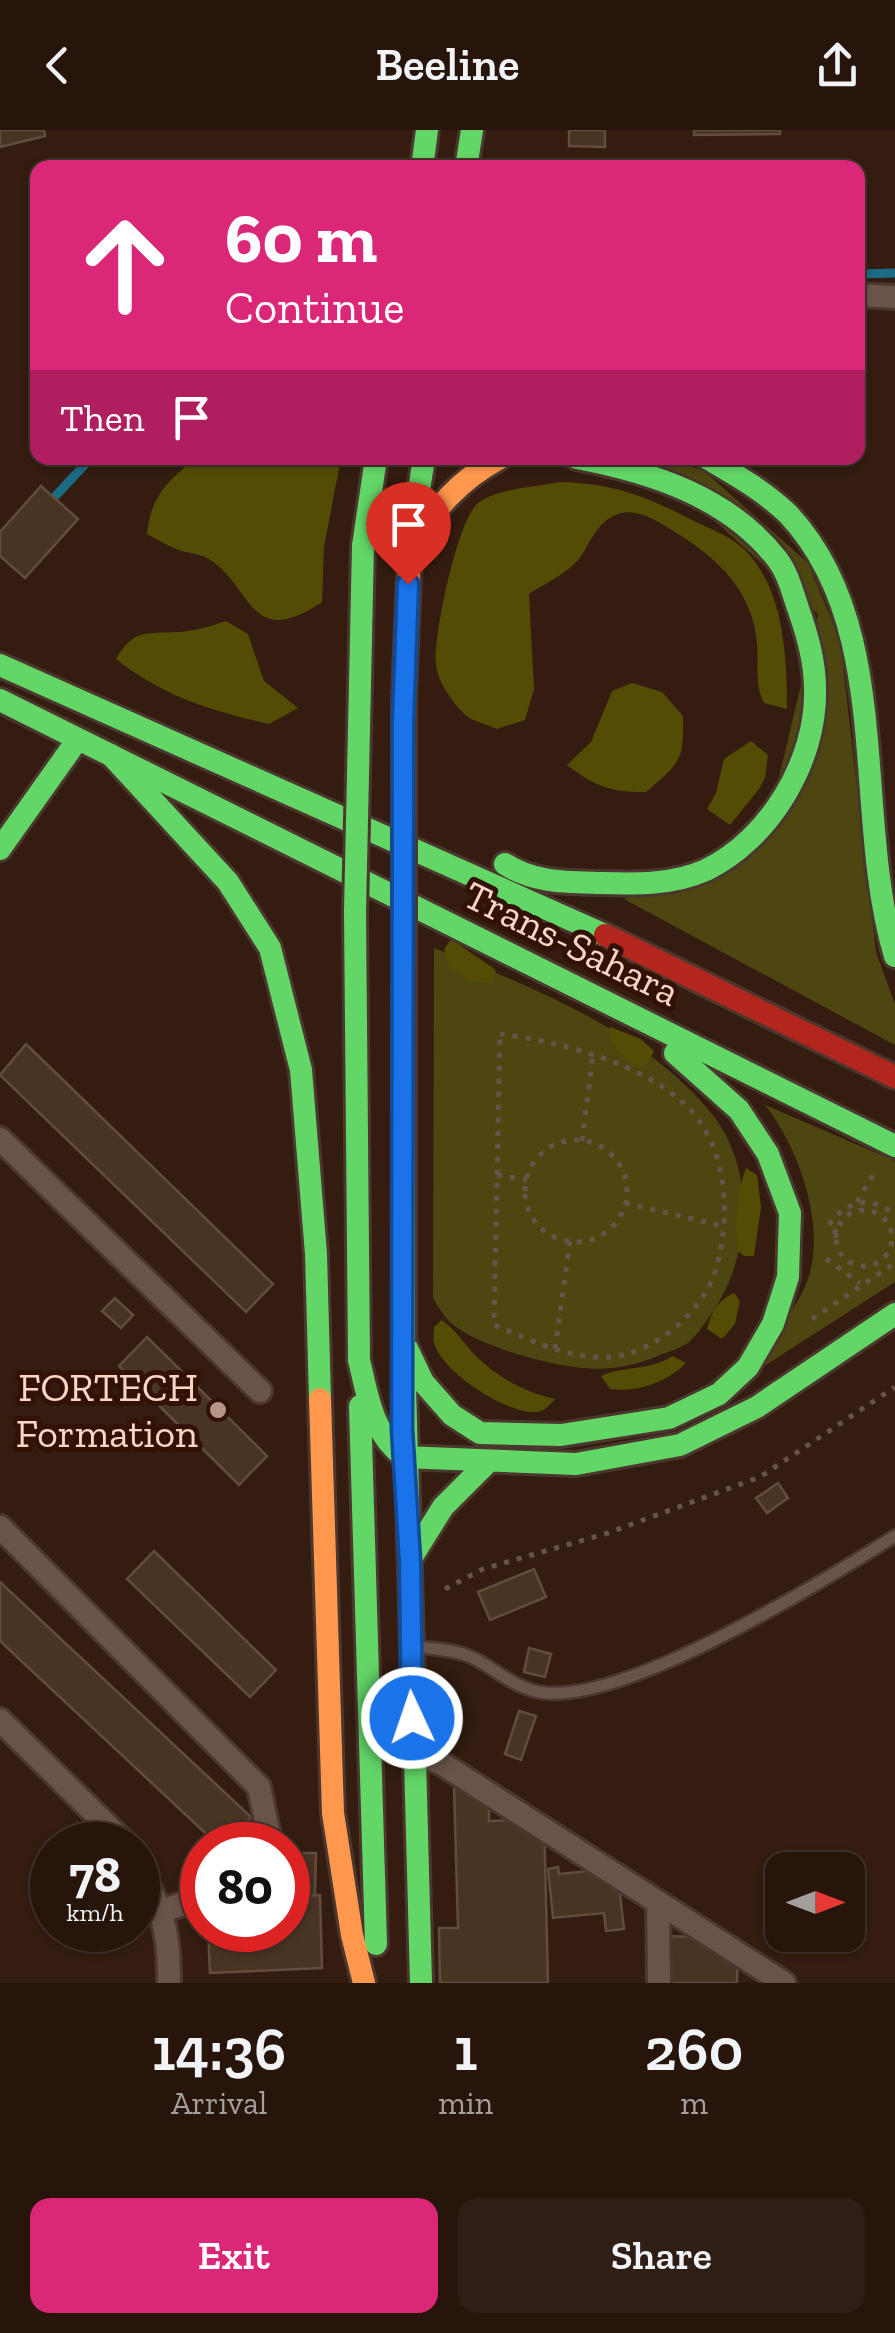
<!DOCTYPE html>
<style>
body{margin:0;font-family:"Zilla Slab",serif;background:#2f1e15;color:#f1f3f6;height:100vh;display:flex;flex-direction:column;font-size:38px;white-space:nowrap}
*{box-sizing:border-box;margin:0}
p{font-size:32px;color:#a49f9d}
.icon{flex:none;width:55px;height:55px;fill:none;stroke:currentColor;stroke-width:2;stroke-linecap:round;stroke-linejoin:round}
.map{position:relative;height:1853px;overflow:hidden}
.details{display:flex;flex-direction:column;background:#27150c;flex:1}
.details>*{flex:none}
.hud{position:absolute;left:30px;top:30px;width:835px;height:305px;border-radius:20px;box-shadow:0 2px 8px #0004,0 0 0 2px #43342d;background:#db2777;color:#fff;overflow:hidden}
.needle{width:65px;rotate:90deg}
.controls{position:absolute;left:765px;top:1722px;display:grid;gap:20px}
.controls a{display:grid;place-items:center;width:100px;height:100px;border-radius:20px;background:#27150c;box-shadow:0 2px 8px #0004,0 0 0 2px #43342d;font-size:50px}
.speed{position:absolute;left:30px;top:1692px;display:flex;gap:20px;font-size:50px;font-weight:700;text-align:center}
.speed>*{display:grid;place-content:center;width:130px;height:130px;border-radius:50%;background:#27150c;box-shadow:0 2px 8px #0004,0 0 0 2px #43342d;line-height:1}
.speed small{font-size:25px;font-weight:400}
.speed .limit{border:15px solid #d22;background:#fff;color:#111}
.pin{position:absolute;display:grid;place-items:center;width:85px;height:85px;color:#fff;margin:-102px -42px;border-radius:50% 50% 50% 0;rotate:-45deg;box-shadow:0 0 10px #0007}
.pin .icon{rotate:45deg}
.me{position:absolute;width:110px;margin:-55px;rotate:357deg;stroke-linejoin:round;filter:drop-shadow(0 0 8px #0008)}
.turn{display:flex;align-items:center;gap:35px;height:210px;padding:0 30px;font-size:45px}
.turn .icon{width:130px;height:130px;stroke-width:2.5}
.turn b{display:block;font-size:70px;line-height:85px}
.then{display:flex;align-items:center;height:95px;padding:0 30px;background:#0003;gap:20px;font-size:38px}
.eta{display:flex;justify-content:space-evenly;align-items:center;height:170px;text-align:center}
.eta b{font-size:60px;font-weight:600;line-height:70px}
.cta{display:flex;gap:20px;margin-top:auto;padding:20px 30px}
.cta a{flex:1;height:115px;border-radius:20px;background:#db2777;color:#fff;font-size:40px;font-weight:600;line-height:115px;text-align:center}
.cta a+a{background:#2f1e15;color:#f1f3f6}
header{display:flex;justify-content:space-between;align-items:center;height:130px;padding:0 30px;background:#27150c;font-size:45px;font-weight:600}
.map>svg:first-child{display:block}
</style>
<header><svg class="icon" aria-label="back" viewBox="0 0 24 24"><path d="M15 5l-7 7 7 7"/></svg>Beeline<svg class="icon" aria-label="share" viewBox="0 0 24 24"><path d="M12 15V3M7 8l5-5 5 5M5 13v7h14v-7"/></svg></header>
<div class="map">
<svg width="895" height="1853" viewBox="0 0 895 1853">
<rect width="100%" height="100%" fill="#341c10"/>
<path fill="#4e4610" d="M645,328H665L704,341L808,433L840,510L876,822L895,874V915L624,769L764,710L818,484Z
M434,818C528,855 640,899 707,978C757,1035 753,1123 712,1183C705,1193 697,1205 688,1213C680,1218 669,1222 660,1225C611,1246 578,1240 527,1227C503,1220 470,1209 451,1193C444,1187 438,1176 433,1168Z
M765,975L895,1031V1152L735,1255C753,1229 792,1186 804,1159C830,1104 800,1019 765,975Z"/>
<path fill="#544c04" d="M196,328H341L324,417L322,472C247,522 254,455 207,428C198,423 185,423 176,419C166,415 157,409 147,404C151,366 167,351 196,328Z
M560,352C608,353 641,364 684,386C703,396 729,405 744,419C784,458 787,527 787,579L764,573C754,553 759,535 757,514C753,460 717,428 675,402C659,392 637,377 618,384C596,392 591,413 579,429C568,443 544,454 529,464L534,559L525,590L497,599C488,595 476,592 468,587C455,577 437,551 436,535C433,507 457,391 478,373C498,358 536,357 560,352Z
M226,491L248,504L264,551L298,578L269,594C212,581 162,566 116,529C134,498 147,504 178,502C195,501 211,496 226,491Z
M632,553L662,562L683,586C684,631 680,633 646,662C610,662 596,657 567,635L591,612L612,561Z
M751,611L768,625L765,648L759,659L730,695L707,679L716,663L724,629Z
M451,809L496,840L492,853L470,851L449,837L444,819Z
M610,897L641,909L654,921L648,934L641,937C624,929 608,916 610,897Z
M746,1038L757,1045L761,1077L754,1126H744L738,1121C734,1096 737,1061 746,1038Z
M734,1163L740,1171L735,1194L722,1209L707,1199C712,1181 717,1171 734,1163Z
M442,1190C456,1200 464,1214 476,1226C497,1247 526,1263 555,1269C549,1276 545,1281 536,1282C506,1284 442,1242 434,1213C433,1211 434,1200 434,1197Z
M673,1226L686,1233C668,1252 636,1263 610,1259L601,1246C621,1236 650,1241 673,1226Z"/>
<g fill="none" stroke-linecap="round" stroke-linejoin="round">
<path stroke="#1b6b84" stroke-width="9" d="M858,144L895,143
M47,375L91,328"/>
</g>
<path fill="#483423" stroke="#614c3d" stroke-width="2.5" d="M0,0H44L45,6L0,17Z
M569,0H605V17L569,16Z
M694,0H780V4L694,5Z
M41,356L78,389L25,448L0,426V402Z
M26,914L273,1154L246,1182L0,945Z
M115,1168L133,1185L121,1198L102,1181Z
M147,1207L267,1326L239,1355L119,1236Z
M778,1353L788,1368L767,1383L756,1368Z
M154,1421L276,1540L250,1567L127,1449Z
M534,1439L546,1467L490,1490L478,1462Z
M0,1452L251,1687L225,1715H218L0,1511Z
M529,1518L551,1524L545,1547L524,1542Z
M519,1581L536,1586L521,1630L505,1624Z
M489,1654V1691L544,1689L548,1853H440L439,1798H458L454,1656Z
M288,1723H316L315,1765L288,1764Z
M558,1737L559,1744L617,1738L624,1799L606,1801L604,1783L553,1788L548,1739Z
M320,1765L322,1838L210,1843L208,1800H288V1767Z
M664,1806L738,1808L737,1853H663Z"/>
<g fill="none" stroke-linecap="round" stroke-linejoin="round">
<g stroke="#4b372e" stroke-width="16">
<path id="lane" d="M418,1517C435,1519 456,1520 471,1527C495,1538 512,1557 539,1562C622,1577 822,1452 895,1406"/>
</g>
<g stroke="#4b372e" stroke-width="28">
<path id="street" d="M858,165L895,167
M0,1009L260,1261
M0,1397L259,1657L271,1715
M0,1590L127,1715
M414,1624L441,1633L784,1853
M138,1735C162,1781 170,1800 169,1853
M658,1774L659,1853
M162,1781L202,1767"/>
</g>
<g stroke="#4b372e" stroke-width="28">
<path id="fast" d="M422,38L427,0
M466,38L472,0
M707,328C736,345 764,361 788,384C895,498 852,684 895,826
M412,405L424,328
M363,416L376,328
M0,535L605,805
M0,570L895,1016
M111,625L228,752L270,818L301,940L316,1124L320,1269
M0,719L78,609
M505,734C534,753 567,752 601,753C635,754 673,755 706,740C770,709 817,630 815,559C815,531 807,504 798,478C792,461 788,443 777,429C729,367 651,342 577,328
M404,1212L423,1252L452,1285L480,1303L561,1305L669,1288L719,1264L748,1237L773,1194L788,1147L790,1083L768,1024L739,980L675,923
M404,1218L421,1853
M359,1230C368,1267 372,1303 404,1327L576,1334L680,1315L757,1277L895,1184
M360,1276L376,1814
M410,1430L443,1377L487,1333"/>
</g>
<g stroke="#4b372e" stroke-width="28">
<path id="slow" d="M410,420C433,380 459,350 500,328
M320,1269L333,1683L352,1805L364,1853"/>
</g>
<g stroke="#4b372e" stroke-width="28">
<path id="jam" d="M605,805L895,947"/>
</g>
<path stroke="#67534a" stroke-width="5" stroke-dasharray="5 8" stroke-linecap="butt" d="M500,904C562,912 652,935 694,984C729,1026 731,1094 714,1145C700,1184 652,1224 611,1227C570,1230 531,1210 494,1195Z
M525 1061a51 51 0 1 1 102 0a51 51 0 1 1-102 0Z
M582,1011L593,924
M497,1045L527,1050
M857,1072L873,1045
M625,1073L722,1096
M836 1108a28 28 0 1 1 56 0a28 28 0 1 1-56 0Z
M837,1103L828,1096C845,1071 871,1064 895,1085
M826,1129L860,1153
M812,1189L895,1133
M555,1219L570,1111
M445,1459L483,1439L608,1403L760,1347L895,1257"/>
<use href="#lane" stroke="#6a544a" stroke-width="11"/>
<use href="#street" stroke="#6a544a" stroke-width="22"/>
<use href="#fast" stroke="#63d668" stroke-width="22"/>
<use href="#slow" stroke="#ff974d" stroke-width="22"/>
<use href="#jam" stroke="#b3261e" stroke-width="22"/>
<g stroke="#4b372e" stroke-width="28" stroke-linecap="butt">
<path id="fast-bridge" d="M404,1212V566
M359,1230L355,782L363,416"/>
</g>
<g stroke="#4b372e" stroke-width="28" stroke-linecap="butt">
<path id="slow-bridge" d="M404,566L410,420"/>
</g>
<use href="#fast-bridge" stroke="#63d668" stroke-width="22"/>
<use href="#slow-bridge" stroke="#ff974d" stroke-width="22"/>
</g>
<g fill="none" stroke-linecap="round" stroke-linejoin="round">
<g stroke="#114b97" stroke-width="25">
<path id="route" d="M408,454L403,592L402,1299L410,1431L412,1588"/>
</g>
<use href="#route" stroke="#1a73e8" stroke-width="18"/>
</g>
<circle fill="#b59586" stroke="#321204" stroke-width="4" cx="218" cy="1280" r="10"/>
<g text-anchor="middle" dominant-baseline="central" stroke-width="10" stroke-linejoin="round" paint-order="stroke">
<g font-size="40" fill="#fbd6c6" stroke="#321204">
<text transform="translate(572 813) rotate(26)">Trans-Sahara</text>
</g>
<g font-size="40" fill="#fbd6c6" stroke="#321204" text-anchor="end">
<text x="198" y="1257">FORTECH<tspan x="198" dy="46">Formation</tspan></text>
</g>
</g>
</svg>
<div class="controls">
<a><svg class="needle" viewBox="-14 -14 28 28"><path d="M0-13l5 13h-10z" fill="#e53935"/><path d="M0 13l5-13h-10z" fill="#a49f9d"/></svg></a>
</div>
<div class="speed"><div>78<small>km/h</small></div><div class="limit">80</div></div>
<div class="pin" style="left:408px;top:454px;background:#d93025"><svg class="icon" aria-label="arrive" viewBox="0 0 24 24"><path d="M6 21V4h12l-3 4 3 4H6"/></svg></div>
<svg class="me" style="left:412px;top:1588px" viewBox="-20 -20 40 40"><circle r="17" fill="#1a73e8" stroke="#fff" stroke-width="3"/><path d="M0-11L8 9 0 5-8 9z" fill="#fff"/></svg>
<div class="hud">
<div class="turn"><svg class="icon" aria-label="ahead" viewBox="0 0 24 24"><path d="M12 20V5M6 11l6-6 6 6"/></svg><div><b>60 m</b>Continue</div></div>
<div class="then">Then<svg class="icon" aria-label="arrive" viewBox="0 0 24 24"><path d="M6 21V4h12l-3 4 3 4H6"/></svg></div>
</div>
</div>
<section class="details">
<div class="eta">
<div><b>14:36</b><p>Arrival</p></div>
<div><b>1</b><p>min</p></div>
<div><b>260</b><p>m</p></div>
</div>
<div class="cta"><a>Exit</a><a>Share</a></div>
</section>
